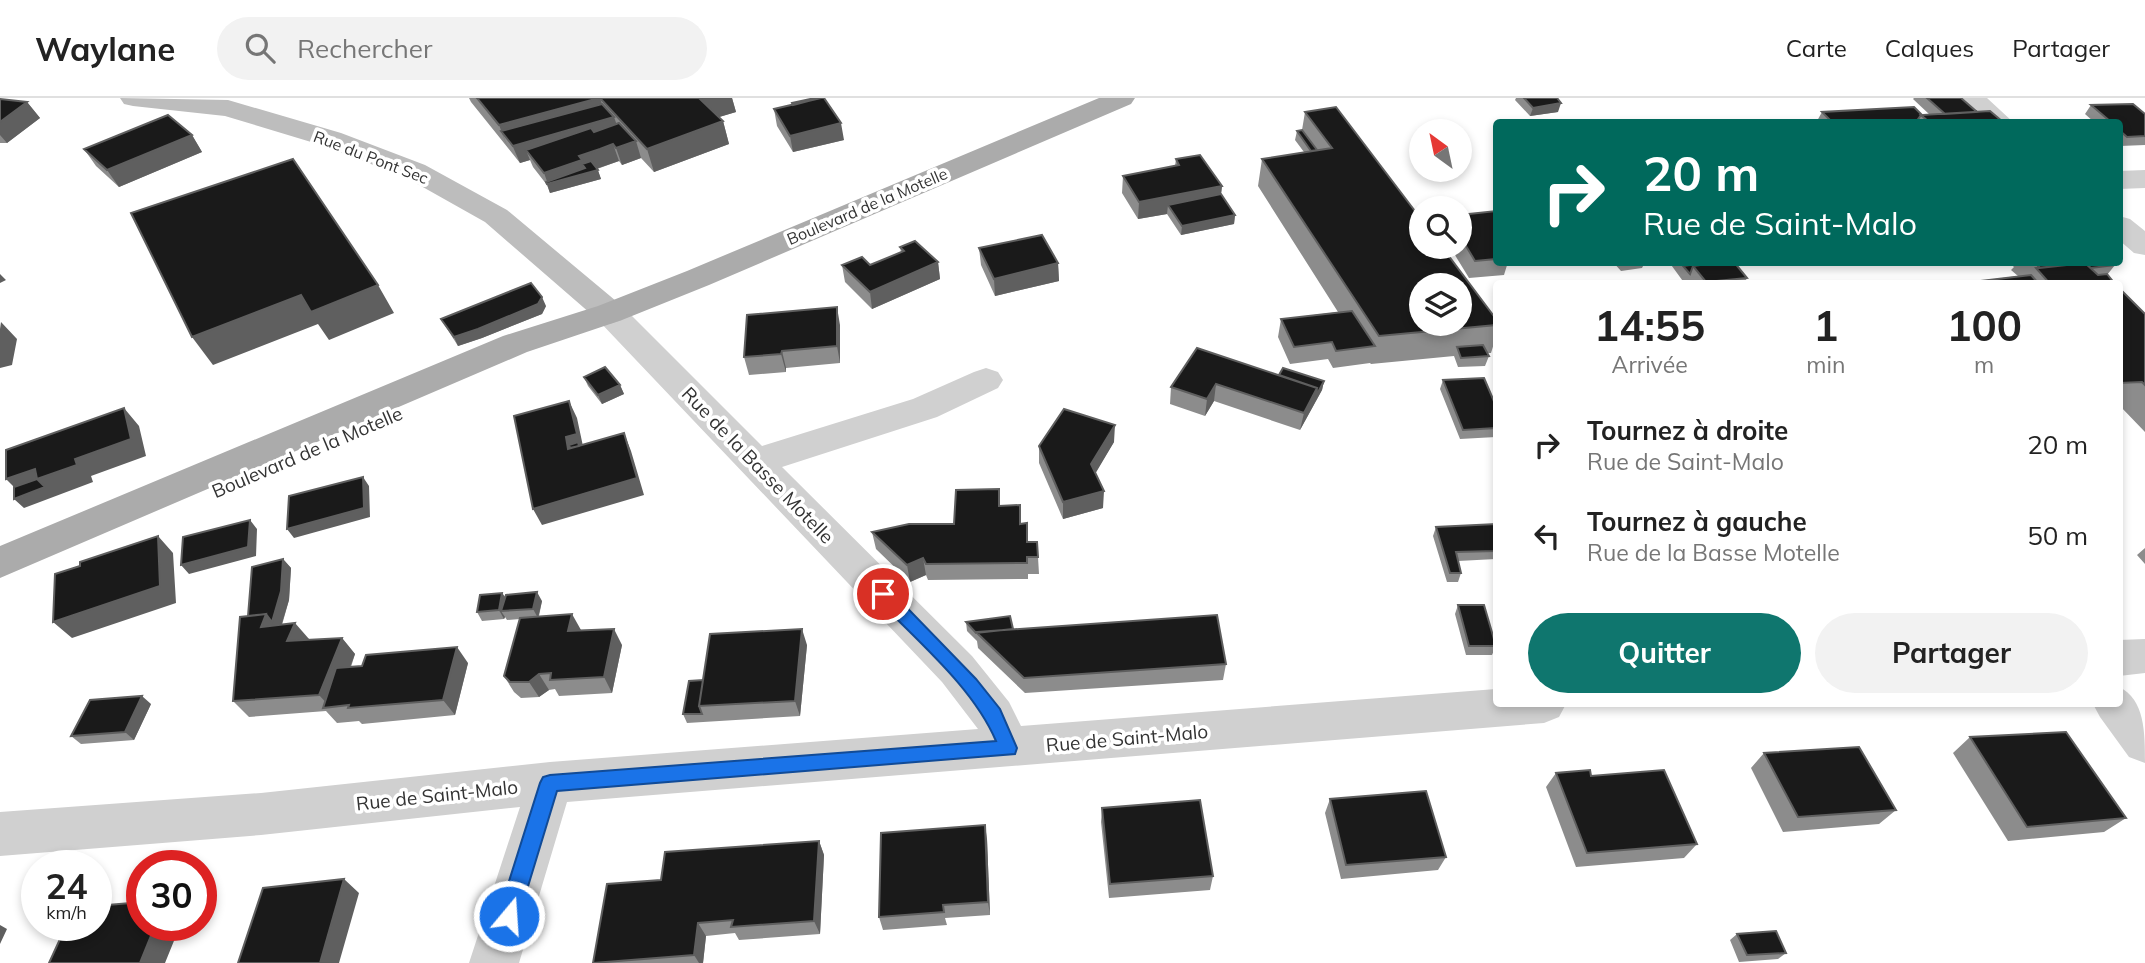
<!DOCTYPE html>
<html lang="fr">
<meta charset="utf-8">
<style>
body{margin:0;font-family:Mulish,sans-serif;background:#f2f2f2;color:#222;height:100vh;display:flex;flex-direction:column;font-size:26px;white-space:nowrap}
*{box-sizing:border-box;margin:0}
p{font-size:23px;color:#767676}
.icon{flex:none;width:38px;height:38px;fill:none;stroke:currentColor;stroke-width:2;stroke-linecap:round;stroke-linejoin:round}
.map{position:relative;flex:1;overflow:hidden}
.sheet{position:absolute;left:1493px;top:182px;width:630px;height:427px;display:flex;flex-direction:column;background:#fff;border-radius:7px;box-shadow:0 4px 10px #0003}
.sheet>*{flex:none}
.top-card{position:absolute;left:1493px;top:21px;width:630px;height:147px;border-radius:7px;box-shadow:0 4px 10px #0003;background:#00695c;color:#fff;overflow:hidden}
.needle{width:46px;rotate:327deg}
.buttons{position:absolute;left:1409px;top:21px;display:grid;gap:14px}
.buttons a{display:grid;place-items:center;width:63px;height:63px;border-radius:50%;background:#fff;box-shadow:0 4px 10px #0003;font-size:35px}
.speed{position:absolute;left:21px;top:752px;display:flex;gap:14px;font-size:35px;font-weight:700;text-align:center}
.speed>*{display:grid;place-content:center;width:91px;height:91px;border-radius:50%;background:#fff;box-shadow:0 4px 10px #0003;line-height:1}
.speed small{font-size:18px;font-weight:400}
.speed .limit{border:10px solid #d22;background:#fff;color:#111}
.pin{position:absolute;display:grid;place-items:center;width:60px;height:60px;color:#fff;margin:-30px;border:4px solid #fff;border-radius:50%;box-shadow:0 2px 7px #0007}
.me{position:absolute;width:77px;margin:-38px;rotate:18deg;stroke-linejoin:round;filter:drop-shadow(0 0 5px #0008)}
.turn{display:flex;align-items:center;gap:24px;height:147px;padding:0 35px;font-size:32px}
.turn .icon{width:91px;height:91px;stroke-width:2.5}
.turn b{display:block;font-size:49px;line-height:60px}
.eta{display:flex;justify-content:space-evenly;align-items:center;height:119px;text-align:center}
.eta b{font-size:42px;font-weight:700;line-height:49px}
.action{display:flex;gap:14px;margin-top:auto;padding:14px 35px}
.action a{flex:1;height:80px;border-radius:42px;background:#0f766e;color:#fff;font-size:28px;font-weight:700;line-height:80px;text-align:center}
.action a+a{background:#f2f2f2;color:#222}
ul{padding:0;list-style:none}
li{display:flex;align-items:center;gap:21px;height:91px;padding:0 35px}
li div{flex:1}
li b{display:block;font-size:26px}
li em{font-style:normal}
header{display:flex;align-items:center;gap:42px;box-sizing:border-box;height:98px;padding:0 35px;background:#fff;border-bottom:2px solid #e0e0e0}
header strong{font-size:33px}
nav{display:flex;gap:38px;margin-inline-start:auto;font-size:24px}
.search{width:490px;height:63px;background:#f2f2f2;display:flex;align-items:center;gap:18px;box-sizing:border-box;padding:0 24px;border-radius:38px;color:#767676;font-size:26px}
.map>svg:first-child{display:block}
</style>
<header>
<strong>Waylane</strong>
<div class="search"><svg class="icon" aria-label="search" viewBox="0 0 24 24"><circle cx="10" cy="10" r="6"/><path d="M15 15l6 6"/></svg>Rechercher</div>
<nav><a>Carte</a><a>Calques</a><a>Partager</a></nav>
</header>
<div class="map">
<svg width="2145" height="865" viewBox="0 0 2145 865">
<rect width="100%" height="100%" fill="#fff"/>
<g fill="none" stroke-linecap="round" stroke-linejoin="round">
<path fill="#d0d0d0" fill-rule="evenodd" d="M1958,0H1987L2013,24H1983Z
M2145,72V90L2119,91V73Z
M2119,118L2130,121L2145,133V157L2134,155L2119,142Z
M610,204L622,208L762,348L913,301L974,274L986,270L998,274L1003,282L998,290L937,319L782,369L972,558L1009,604L1021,628L1496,591V606H1566L1559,619L1544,625L567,704L519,865H469L520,709L261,737L0,758V714L261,695L550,664L978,631L942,584L598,222L594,215L598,208Z
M2145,541V575L2119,578V542Z
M2119,589C2145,601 2145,635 2145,665L2129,659L2100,619L2093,606H2119Z"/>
<path fill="#bdbdbd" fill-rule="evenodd" d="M120,0L228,2L341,35L425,67L507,112L622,208L626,215L622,222L610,226L598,222L485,124L405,79L321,47L225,18L133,8L124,6Z"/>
<path fill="#ababab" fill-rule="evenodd" d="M1099,0H1135L1131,6L709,187L622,222L527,254L0,480V448L503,238L598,208L687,173Z"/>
</g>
<path fill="#8c8c8c" d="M469,0H732L736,14L719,19L723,23L729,46L654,74L641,60L622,67L619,63L597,71L601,81L550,95L547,87L533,69L530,62L520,65L471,4Z
M1516,0H1557L1558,14L1530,18L1515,2Z
M1914,0H1961L1977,14L2003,24H1819L1817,23L1822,14L1930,17L1913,1Z
M0,1L27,4L40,20L7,45H0Z
M2091,7L2145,16V47L2120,48L2119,47V24H2094L2085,16Z
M774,11L844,42L793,54L777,28Z
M1305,14L1496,221V239L1491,255H1487L1489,258L1485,268L1458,269L1454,258L1371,266L1370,265L1333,270L1328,261L1290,266L1278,239L1281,221L1338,214L1258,88L1262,61L1304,54L1295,42L1297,33L1302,32Z
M192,37L202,54L119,89L96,68L84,51Z
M1176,61L1222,88L1221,96L1235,117L1234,126L1181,137L1167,116L1138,121L1122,95L1123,78L1175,68Z
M1496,113V164H1508L1504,177L1469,180L1450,149H1460V117Z
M900,149L938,164L940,181L872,211L845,184L842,167H870L901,154Z
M979,150L1058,165L1059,183L995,198L981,167Z
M1613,164H1645L1642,170L1621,173Z
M1669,164H1734L1747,180L1744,186H1685Z
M2009,164H2112L2115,167L2107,177L2115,186H1955L2018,178L2011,172L2014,169Z
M2119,190L2145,216V334L2119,307Z
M546,208L542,216L482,240L458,248L441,221Z
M840,227V265L786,270V274L749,277L744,259Z
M1279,277L1324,283L1322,292L1300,332L1214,303L1205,318L1170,306L1171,289Z
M584,279L620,287L624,296L602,306L588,288Z
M1443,282L1496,308V339L1460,341L1440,291Z
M1114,344L1095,375L1103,410L1063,421L1039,365V348Z
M1000,408L1021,425L1027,444L1038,459L1039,476H1028V481L928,482L926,477L910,484L876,451L872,434L954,426Z
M1496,426V461L1458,463L1461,475L1458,484H1447L1433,438L1436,429Z
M2145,450V466L2137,457Z
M283,461L291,470L289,502L282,527L309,541L308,542L342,540L355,556L351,569L468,565L455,617L362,626L359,623L337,625L326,613L249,619L233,603L248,518Z
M502,495L505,499L542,503L539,518L622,547L612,595L559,598L555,591L549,592L539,599L521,600L514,594L504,578L520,521L507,522L505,519L504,521L482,523L477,514Z
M1458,507L1496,548L1492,557H1466L1455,516Z
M966,524L1226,566L1223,582L1025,595L978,550L977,543L967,533Z
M807,547L800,618L687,625L683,616L703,582Z
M151,606L134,642L81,646L71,638Z
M1970,639L2126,720L2104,734L2008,743L1953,655Z
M1764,655L1896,712L1879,726L1783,734L1751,670Z
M1556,675L1591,678L1697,746L1684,760L1576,769L1546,689Z
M1330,701L1446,759L1438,772L1341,781L1325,715Z
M1102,710L1213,778L1210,792L1109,800L1101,724Z
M987,741L990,817L945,820L947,827L883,832L879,819Z
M819,743L824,757L820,836L739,842L735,835L706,838L703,865H593L661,782Z
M1737,836L1786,855L1778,861L1739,864L1730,842Z"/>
<path fill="#5f5f5f" d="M600,0L607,21L614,19L620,36L526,52L530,62L520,65L513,49L501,33L508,50L499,27Z
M702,0H732L736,14L706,23L700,1Z
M27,4L40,20L7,45L0,37V24Z
M1561,5L1558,14L1530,18L1533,10Z
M723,23L729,46L654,74L647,51Z
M841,25L844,42L793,54L790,38Z
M192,37L202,54L119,89L107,72Z
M636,43L641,60L622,67L616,50Z
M613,46L619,63L587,74L598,72L601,81L550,95L547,86H548L544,75L579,58Z
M1222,88L1220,105L1168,107L1167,116L1138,121L1139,104Z
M1235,117L1234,126L1181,137L1182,128Z
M938,164L940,181L872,211L870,194Z
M1058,165L1059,183L995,198L994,181Z
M0,176L6,182L0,185Z
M378,187L394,215L329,242L318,226L213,267L192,239L301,197Z
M542,199L546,208L542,216L482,240L458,248L454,239Z
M837,209L840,227V265L837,248Z
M1,224L17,241L12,267L0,270V231Z
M782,253L786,270V274L781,256Z
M1324,283L1322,292L1300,332L1304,315L1317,290Z
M1216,286L1214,303L1205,318L1207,301Z
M620,287L624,296L602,306L598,297Z
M569,303L577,320L584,353L568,351L566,339Z
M124,310L139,328L146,358L91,378L93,384L24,410L14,401L23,398L6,381L35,371L75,361Z
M1115,327L1114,344L1091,383V366Z
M624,335L631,353L644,397L542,427L533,411Z
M363,379L369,388L370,419L294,440L287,431Z
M1104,393L1103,410L1063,421V404Z
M250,422L257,431L256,458L189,476L181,467Z
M158,438L173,455L176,505L72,540L53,524Z
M923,460L926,477L910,484L907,467Z
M283,461L291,470L289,502L276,545L261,529Z
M537,494L542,503L538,520L533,511Z
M502,495L508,503L501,513L505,519L504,521L499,512Z
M572,516L581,532L568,533Z
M295,525L309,541L301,559L287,543Z
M614,531L622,547L612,595L604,579Z
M802,531L807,547L800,618L795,603Z
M342,540L355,556L335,609H330L319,597Z
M457,549L468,565L455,617L443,602Z
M539,576L549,592L539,599L529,584Z
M142,598L151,606L134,642L125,634Z
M985,727L987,741L990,817L988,804Z
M819,743L824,757L820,836L814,823Z
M344,781L359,795L339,865H320Z
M698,825L706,838L703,865H699L694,857Z
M0,827L7,831L0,846Z
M155,828H180L165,865H140Z"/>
<path fill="#1a1a1a" stroke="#5f5f5f" stroke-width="2" fill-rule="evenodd" d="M477,0H599L499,27Z
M600,0H702L700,1L723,23L647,51Z
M815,0L816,1L793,7L792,5Z
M821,0H824L841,25L790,38L774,11Z
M1524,0H1557L1561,5L1533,10Z
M1927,0H1961L1977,14L1945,16Z
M0,1L27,4L0,24Z
M602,6L614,19L513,48L501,33Z
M2133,6L2145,16V38L2127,39L2119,32V24H2111L2091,7Z
M1336,9L1421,121V149H1442L1496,221V227L1379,238L1262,61L1332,50L1305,14ZM1421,187H1460V226H1421Z
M1914,9L1922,17H1921L1916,24H1832L1822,14Z
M1990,13L2003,24H1929L1921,17Z
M168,17L192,37L107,72L84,51Z
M619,25L636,43L616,50L613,46L600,51L579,58L582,62L544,75L526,52L591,30L594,34Z
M1302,32L1317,52L1311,53L1297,33Z
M1200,57L1222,88L1139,104L1123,78L1179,67L1176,61Z
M293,61L378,187L311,214L301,197L192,239L131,115Z
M591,63L598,72L547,86L546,84L585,70L582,66Z
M1221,96L1235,117L1182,128L1168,107Z
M1496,113V161L1475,163L1460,138V117Z
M1042,137L1058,165L994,181L979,150Z
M915,143L938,164L870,194L842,167L862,159L870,167L904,153L900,149Z
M1707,164H1734L1747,180L1706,184L1693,168L1708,166Z
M2034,164H2112L2115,167L2091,170L2085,165L2040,170Z
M2085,165L2098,177L2107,176L2115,186H2050L2036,170Z
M1697,166L1698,167L1693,168L1690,176L1683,168Z
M2031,177L2039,186H1955Z
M531,185L542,199L538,206L478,231L454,239L441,221Z
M2119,190L2145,216V287L2142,284L2119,285Z
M837,209V248L782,253L781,256L744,259L747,217Z
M1352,213L1375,248L1336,253L1332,244L1294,249L1281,221Z
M1483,247L1489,258L1461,260L1457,249Z
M1197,250L1317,290L1304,315L1216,286L1207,301L1171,289Z
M605,269L620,287L598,297L584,279Z
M1283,270L1324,283L1316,298L1317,290L1279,277Z
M1484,280L1496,308V330L1463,332L1443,282Z
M569,303L577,336L566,339L568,351L624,335L637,380L533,411L514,318Z
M124,310L131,341L75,361L77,367L37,381L35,371L6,381V352Z
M1064,311L1115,327L1091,366L1104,393L1063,404L1039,348Z
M578,344L579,348L570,350L569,347Z
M363,379L364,410L287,431L289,398Z
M37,381L45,389L14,401V389Z
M999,391V408L1020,407V426L1027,425V444H1037L1038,459H1027V465L926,466L923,460L907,467L872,434L909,426H954L956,392Z
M250,422L248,449L181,467L183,439Z
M1496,426V453L1456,454L1461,475H1450L1436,429Z
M158,438L160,488L53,524L55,476L80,468V464Z
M283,461L281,493L272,524L266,516L248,518L252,469Z
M537,494L533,511L501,513L506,497Z
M502,495L499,512L477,514L480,497Z
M1458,507H1484L1496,548H1469Z
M266,516L261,529L295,525L287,543L342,540L319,597L233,603L240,519Z
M572,516L568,533L614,531L604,579L550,582L551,575L539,576L529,584H510L504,578L520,520Z
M1217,517L1226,566L1024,580L976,534Z
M1010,518L1013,531L976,535L966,524Z
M802,531L795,603L699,608L710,536Z
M457,549L443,602L348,610L349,607L323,610L336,570L362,568L366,557Z
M703,582L699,608L702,616H683L689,583Z
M142,598L125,634L71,638L90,602Z
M2066,634L2126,720L2027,729L1970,639Z
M1859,649L1896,712L1798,719L1764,655Z
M1590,672L1591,678L1664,672L1697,746L1587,755L1556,675Z
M1426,693L1446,759L1346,767L1330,701Z
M1200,702L1213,778L1110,786L1102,710Z
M985,727L988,804L943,807L944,814L879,819L881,735Z
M819,743L814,823L731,829L733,822L698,825L694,857L593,865L607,786L661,782L665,754Z
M344,781L320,865H238L263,790Z
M142,804V828H155L140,865H49L66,828H96V808Z
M1776,833L1786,855L1747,857L1737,836Z"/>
<path fill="#1a73e8" stroke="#114b97" stroke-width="2" d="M883,489L889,491L976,581L1000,611L1017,650L1015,656L557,693L519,818L516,825L509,828L501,825L498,818L540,685L543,679L550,677L996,643C973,589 917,543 877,501L875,496L877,491Z"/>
<g text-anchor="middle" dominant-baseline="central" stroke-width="7" stroke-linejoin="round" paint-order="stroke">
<g font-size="16" fill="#333" stroke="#fff">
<text transform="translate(371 59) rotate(21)">Rue du Pont Sec</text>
<text transform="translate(867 108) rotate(-23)">Boulevard de la Motelle</text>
</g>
<g font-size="19" fill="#333" stroke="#fff">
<text transform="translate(307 354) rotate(-23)">Boulevard de la Motelle</text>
<text transform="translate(758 367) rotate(46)">Rue de la Basse Motelle</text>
<text transform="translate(1127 640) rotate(-5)">Rue de Saint-Malo</text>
<text transform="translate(437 697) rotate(-6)">Rue de Saint-Malo</text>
</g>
</g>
</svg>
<div class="buttons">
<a><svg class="needle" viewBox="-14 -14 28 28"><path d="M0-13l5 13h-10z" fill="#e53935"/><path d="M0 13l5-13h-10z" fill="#767676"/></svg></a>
<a><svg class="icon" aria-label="search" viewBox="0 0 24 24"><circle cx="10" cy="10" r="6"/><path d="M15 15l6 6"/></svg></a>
<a><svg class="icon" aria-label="layers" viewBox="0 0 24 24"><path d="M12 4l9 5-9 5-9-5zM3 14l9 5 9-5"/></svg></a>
</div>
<div class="speed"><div>24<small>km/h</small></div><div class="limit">30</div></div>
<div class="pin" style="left:883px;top:496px;background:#d93025"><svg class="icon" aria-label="arrive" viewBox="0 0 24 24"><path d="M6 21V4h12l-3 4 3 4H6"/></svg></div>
<svg class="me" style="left:509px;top:818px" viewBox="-20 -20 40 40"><circle r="17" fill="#1a73e8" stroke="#fff" stroke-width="3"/><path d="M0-11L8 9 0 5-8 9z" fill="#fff"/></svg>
<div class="top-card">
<div class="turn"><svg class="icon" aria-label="right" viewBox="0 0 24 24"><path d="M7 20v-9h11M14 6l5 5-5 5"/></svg><div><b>20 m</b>Rue de Saint-Malo</div></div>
</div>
<section class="sheet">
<div class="eta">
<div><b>14:55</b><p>Arrivée</p></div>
<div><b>1</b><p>min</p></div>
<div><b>100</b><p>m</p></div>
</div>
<ul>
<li><svg class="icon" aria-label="right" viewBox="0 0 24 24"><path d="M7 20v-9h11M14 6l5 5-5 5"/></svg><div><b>Tournez à droite</b><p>Rue de Saint-Malo</p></div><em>20 m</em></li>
<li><svg class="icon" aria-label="left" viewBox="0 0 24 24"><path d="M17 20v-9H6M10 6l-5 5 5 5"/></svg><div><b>Tournez à gauche</b><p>Rue de la Basse Motelle</p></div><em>50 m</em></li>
</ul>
<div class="action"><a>Quitter</a><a>Partager</a></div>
</section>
</div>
